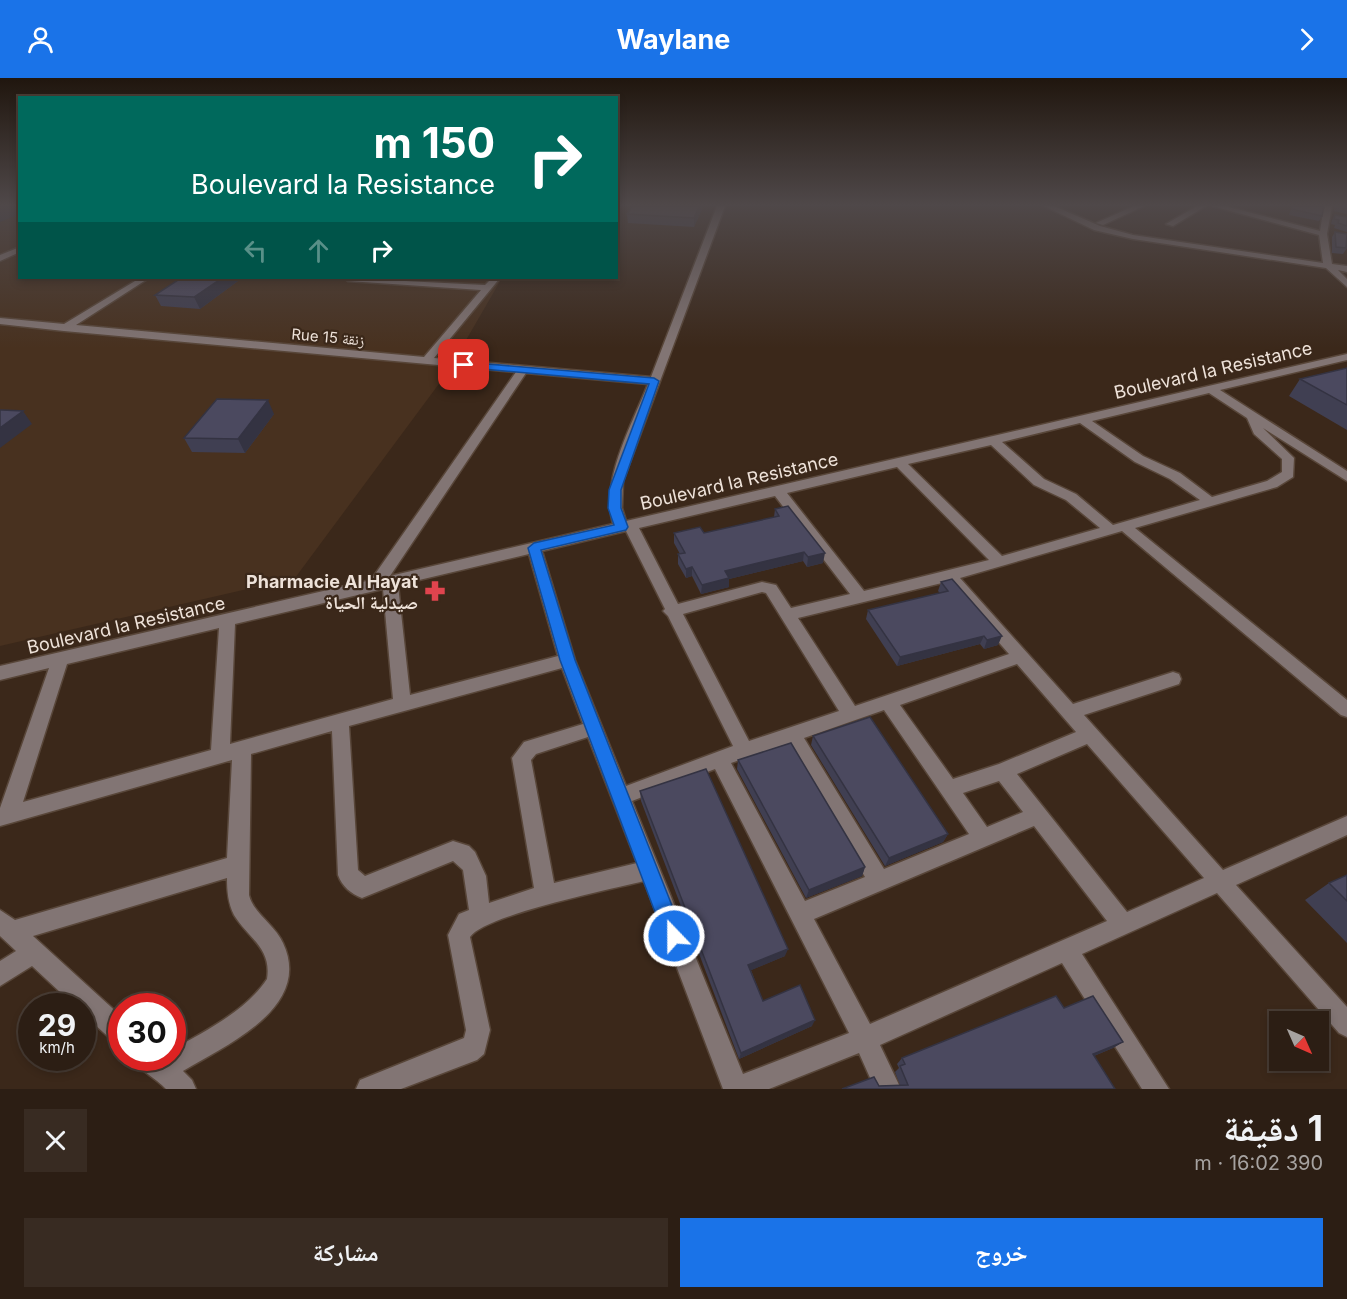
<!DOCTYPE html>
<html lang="ar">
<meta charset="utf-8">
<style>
body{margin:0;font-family:Inter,"Noto Naskh Arabic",sans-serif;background:#382b22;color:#f1f3f6;direction:rtl;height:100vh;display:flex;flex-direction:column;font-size:22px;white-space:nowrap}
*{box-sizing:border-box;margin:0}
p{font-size:20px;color:#a6a2a0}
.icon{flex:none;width:33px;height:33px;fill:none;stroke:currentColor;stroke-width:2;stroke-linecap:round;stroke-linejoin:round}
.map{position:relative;height:1011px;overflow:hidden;direction:ltr}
.drawer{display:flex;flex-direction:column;background:#2c1e14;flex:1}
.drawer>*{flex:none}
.guide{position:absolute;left:18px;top:18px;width:600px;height:183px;border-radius:0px;box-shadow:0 3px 9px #0003,0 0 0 2px #483c34;direction:rtl;background:#00695c;color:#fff;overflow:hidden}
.needle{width:39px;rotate:135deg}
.fabs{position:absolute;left:1269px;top:933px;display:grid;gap:12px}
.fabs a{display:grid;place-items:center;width:60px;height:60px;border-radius:0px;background:#2c1e14;box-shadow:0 3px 9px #0003,0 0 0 2px #483c34;font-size:30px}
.speed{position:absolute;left:18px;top:915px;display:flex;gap:12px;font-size:30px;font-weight:700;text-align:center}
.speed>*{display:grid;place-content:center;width:78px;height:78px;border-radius:50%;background:#2c1e14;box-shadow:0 3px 9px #0003,0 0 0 2px #483c34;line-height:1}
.speed small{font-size:15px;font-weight:400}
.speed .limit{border:9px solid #d22;background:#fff;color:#111}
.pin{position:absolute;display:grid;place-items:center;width:51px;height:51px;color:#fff;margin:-26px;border-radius:12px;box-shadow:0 3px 9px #0006}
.me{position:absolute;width:66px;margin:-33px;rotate:338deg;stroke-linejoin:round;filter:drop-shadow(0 0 4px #0008)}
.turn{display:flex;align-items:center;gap:21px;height:126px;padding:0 24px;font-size:27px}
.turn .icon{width:78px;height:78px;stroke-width:2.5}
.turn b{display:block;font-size:42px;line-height:51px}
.lanes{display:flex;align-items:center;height:57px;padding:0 24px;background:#0003;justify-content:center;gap:30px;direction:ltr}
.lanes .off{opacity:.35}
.round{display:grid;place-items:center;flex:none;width:63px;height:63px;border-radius:0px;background:#382b22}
.headline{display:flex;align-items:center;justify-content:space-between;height:102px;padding:0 24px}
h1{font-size:36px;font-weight:700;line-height:45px}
.cta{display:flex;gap:12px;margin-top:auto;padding:12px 24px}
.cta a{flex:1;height:69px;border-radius:0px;background:#1a73e8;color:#fff;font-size:24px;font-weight:700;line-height:69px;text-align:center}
.cta a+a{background:#382b22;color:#f1f3f6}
header{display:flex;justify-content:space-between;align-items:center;height:78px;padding:0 24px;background:#1a73e8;color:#fff;font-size:27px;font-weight:700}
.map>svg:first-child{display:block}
</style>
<header><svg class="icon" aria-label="forward" viewBox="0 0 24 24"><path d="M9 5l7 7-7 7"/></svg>Waylane<svg class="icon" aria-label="person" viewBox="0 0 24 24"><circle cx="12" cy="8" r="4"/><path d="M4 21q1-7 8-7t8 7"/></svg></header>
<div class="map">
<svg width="1347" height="1011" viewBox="0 0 1347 1011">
<rect width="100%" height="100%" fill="#3b281a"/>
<path fill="#48311f" d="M0,128H19L20,200H502L447,295L295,500L0,568Z"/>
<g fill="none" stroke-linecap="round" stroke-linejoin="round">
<g stroke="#584639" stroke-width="3">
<path id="minor" d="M717,128H725L623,403L622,430L626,443L1347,276V282L1220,312L1347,393V403L1263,350L1294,380L1293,399L1277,409L1135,450L1347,622V639L1341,637L1122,453L960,500L1073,626L1173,594L1179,596L1181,601L1179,606L1084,637L1223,792L1347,738V757L1236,807L1347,929V959L1339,955L1217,815L1082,876L1169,1011H1142L1062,885L880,967L901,1011H875L859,975L769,1011H723L644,803C613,811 484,837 470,859L490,952L484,976L477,982L401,1011H356L360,1002L464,960L466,952L448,857L459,836L469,832L463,792L453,783L362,820C351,816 342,808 338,797L332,653L251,676L249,817C253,835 275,847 283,865C313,929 227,967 183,993L192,1002L196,1011H166C156,1000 139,993 134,980H172V972C205,953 246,933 267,901C272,870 248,860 234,837C228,825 227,813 227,800L33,858L122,939V968L114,964L82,935V928H75L32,888L0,908V883L16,873L0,858V832L15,842L227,780L232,682L0,748V730L49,590L0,602V588L371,502L516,294L64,253L0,246V240L64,246L140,200H149L76,247L424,279L481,212L348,203L344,200L485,207L492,200H500L434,280L651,299ZM526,295L648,306C632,347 600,402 613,446L390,498ZM1209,315L1247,340L1254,356L1282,381V394L1267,403L1212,419L1180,395L1143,378L1092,343ZM1080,345L1135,384L1170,401L1200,422L1113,447L1076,416L1044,401L1002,364ZM991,367L1034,407L1066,422L1100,450L1002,478L908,386ZM897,389L989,482L864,513L787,415ZM775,418L850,516L791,530L776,507L762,504L678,526L639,450ZM626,453L665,531L663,533L668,538L733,668L626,708L575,582L542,473ZM529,476L558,578L410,617L398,507ZM946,504L1009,576L855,628L798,540ZM383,511L393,621L230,666L235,546ZM762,514L766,515L839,633L749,663L683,536ZM219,550L211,672L23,724L67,586ZM1017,586L1076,654L999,686L953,701L900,627ZM562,590L583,646L524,664L512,680L534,810L489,825L486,798L475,774L469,768L453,763L365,798L358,792L349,648ZM884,632L969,756L884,791L804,660ZM588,659L637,785L554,805L531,682L536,676ZM787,666L865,799L805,823L731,685ZM1087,666L1204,800L1127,834L1017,696ZM715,691L849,955L743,996L632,723ZM999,703L1023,734L987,749L963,715ZM1034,748L1107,843L870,946L814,841Z
M1044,128H1054L1100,148L1133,157L1323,185L1319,157L1212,128H1225L1320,153L1324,128H1332L1327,156L1332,186L1347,188V194L1338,192L1347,201V209L1326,190L1133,161L1094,152Z
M1134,128H1144L1103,147L1096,145Z
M1197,128H1206L1173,148L1166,146Z
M20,169V174L0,183V177Z"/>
</g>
<use href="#minor" fill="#827574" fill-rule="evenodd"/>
</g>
<path fill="#403f52" d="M1292,128H1324L1322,138L1319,143L1289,137Z
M1334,128H1347V136L1334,133Z
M702,131L694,149L628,145L627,136Z
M1335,137L1347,139V154L1334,150L1335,147L1331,146L1332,142Z
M1335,154L1347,156V170L1343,176L1332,175V159Z
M181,200H237L238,203L200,231L161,228L155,217Z
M1347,290V352L1289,318L1300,301Z
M274,336L245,375L192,374L184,360Z
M775,431L823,485L807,489L803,483L729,501V509L701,516L692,498L686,500L678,486V476H680L674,465V455H704L774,439Z
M941,504L998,567L984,571L980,566L897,588L866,541L868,532L940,515L938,513Z
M813,658L948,756L943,764L885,788L811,667Z
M738,682L865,789L862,798L806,820L737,691Z
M640,713L785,878L751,892L763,923L812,948L739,981L641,723Z
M1347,797V865L1305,822L1329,805Z
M1064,930L1123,964L1113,970L1094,978L1115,1011L879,1008L900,1007L895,994L899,990L897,986L902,980Z"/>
<path fill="#343342" d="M0,128H20V136L0,144Z
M699,128H702V131L694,149V140Z
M222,200H237L238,203L200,231L194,219Z
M268,322L274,336L245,375L238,361Z
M23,333L32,346L0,370V350Z
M804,474L803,483L729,501V509L701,516L702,507L725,493Z
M825,475L823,485L807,489L808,479Z
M692,489V498L686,500V491Z
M984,558L980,566L897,588L900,579Z
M1002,558L998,567L984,571L987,562Z
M948,756L943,764L885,788L889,780Z
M865,789L862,798L806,820L809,812Z
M788,871L785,878L747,894L748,887Z
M815,942L812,948L739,981L741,975Z
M1123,964L1113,970L1084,982L1093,976Z"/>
<path fill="#4b495f" stroke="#343342" stroke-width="1.5" d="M632,128H699L694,140L627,136Z
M1293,128H1324L1322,138L1292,131Z
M1335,137L1347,139V148L1338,145L1339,142L1334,141Z
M1335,154L1347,156L1346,170L1336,169Z
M181,200H222L194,219L155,217Z
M1347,290V327L1300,301Z
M217,321L268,322L238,361L184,360Z
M0,332H2L23,333L0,350Z
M788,428L825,475L808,479L804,474L725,493L729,500L702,507L692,489L686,491L678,476L685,475L674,455L700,449L704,455L779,438L775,431Z
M952,501L1002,558L987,562L984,558L900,579L868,532L948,513L941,504Z
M870,639L948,756L889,780L813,658Z
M791,665L865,789L809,812L738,682Z
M706,691L788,871L748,887L763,923L800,907L815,942L741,975L640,713Z
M1347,797V823L1329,805Z
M1056,918L1064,930L1093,918L1123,964L1093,976L1115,1011H842L874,999L879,1008L908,1007L900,988L905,986L902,980Z"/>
<linearGradient id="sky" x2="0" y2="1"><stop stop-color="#20160e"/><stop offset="0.47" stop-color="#4f4849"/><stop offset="1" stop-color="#4f4849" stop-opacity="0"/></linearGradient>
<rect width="1347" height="270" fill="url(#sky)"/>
<path fill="#1a73e8" stroke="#114b97" stroke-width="1.5" d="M464,284L654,300L659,303L621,412V430L628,449L626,452L541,472L575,582L684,858L681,865L674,868L667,865L664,858L560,582L528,470L534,465L614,447L608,430L609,412L649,306L461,289L460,287Z"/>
<defs>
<g id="pharmacy-bare" transform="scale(1.62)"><path d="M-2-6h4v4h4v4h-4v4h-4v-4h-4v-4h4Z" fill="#e0444e" stroke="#3b281a" stroke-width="2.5" paint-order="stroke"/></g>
</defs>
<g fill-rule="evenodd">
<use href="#pharmacy-bare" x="435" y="513"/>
</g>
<g text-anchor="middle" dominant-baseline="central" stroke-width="4.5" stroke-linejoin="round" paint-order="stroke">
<g font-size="15" fill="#eee2d9" stroke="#3b281a">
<text transform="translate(328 259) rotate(5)">Rue 15 زنقة</text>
</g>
<g font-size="18" fill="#eee2d9" stroke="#3b281a">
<text transform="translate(1213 292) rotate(-13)">Boulevard la Resistance</text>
<text transform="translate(739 403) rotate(-13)">Boulevard la Resistance</text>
<text transform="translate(126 547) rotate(-13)">Boulevard la Resistance</text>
</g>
<g font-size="18" font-weight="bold" fill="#eee2d9" stroke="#3b281a" text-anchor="end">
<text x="418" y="503">Pharmacie Al Hayat<tspan x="418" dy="21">صيدلية الحياة</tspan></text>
</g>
</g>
</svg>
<div class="fabs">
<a><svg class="needle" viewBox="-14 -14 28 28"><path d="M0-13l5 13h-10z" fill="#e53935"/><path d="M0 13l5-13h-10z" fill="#a6a2a0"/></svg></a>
</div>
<div class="speed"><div>29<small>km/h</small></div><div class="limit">30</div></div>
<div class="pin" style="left:464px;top:287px;background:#d93025"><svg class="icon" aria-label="arrive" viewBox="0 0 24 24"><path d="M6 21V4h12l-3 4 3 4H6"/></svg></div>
<svg class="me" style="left:674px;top:858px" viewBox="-20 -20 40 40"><circle r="17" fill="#1a73e8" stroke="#fff" stroke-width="3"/><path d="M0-11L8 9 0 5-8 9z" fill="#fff"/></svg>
<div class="guide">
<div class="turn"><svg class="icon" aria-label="right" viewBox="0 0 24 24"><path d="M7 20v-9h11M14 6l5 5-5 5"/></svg><div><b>150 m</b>Boulevard la Resistance</div></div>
<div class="lanes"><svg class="icon off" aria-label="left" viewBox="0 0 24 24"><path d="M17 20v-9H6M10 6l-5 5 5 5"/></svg><svg class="icon off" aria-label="ahead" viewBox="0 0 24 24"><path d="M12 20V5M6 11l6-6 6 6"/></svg><svg class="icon" aria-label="right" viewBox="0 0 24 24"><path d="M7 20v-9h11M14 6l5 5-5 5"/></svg></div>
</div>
</div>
<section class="drawer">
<div class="headline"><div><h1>1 دقيقة</h1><p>390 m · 16:02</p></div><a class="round"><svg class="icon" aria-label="close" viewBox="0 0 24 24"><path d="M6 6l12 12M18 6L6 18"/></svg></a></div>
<div class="cta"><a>خروج</a><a>مشاركة</a></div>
</section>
